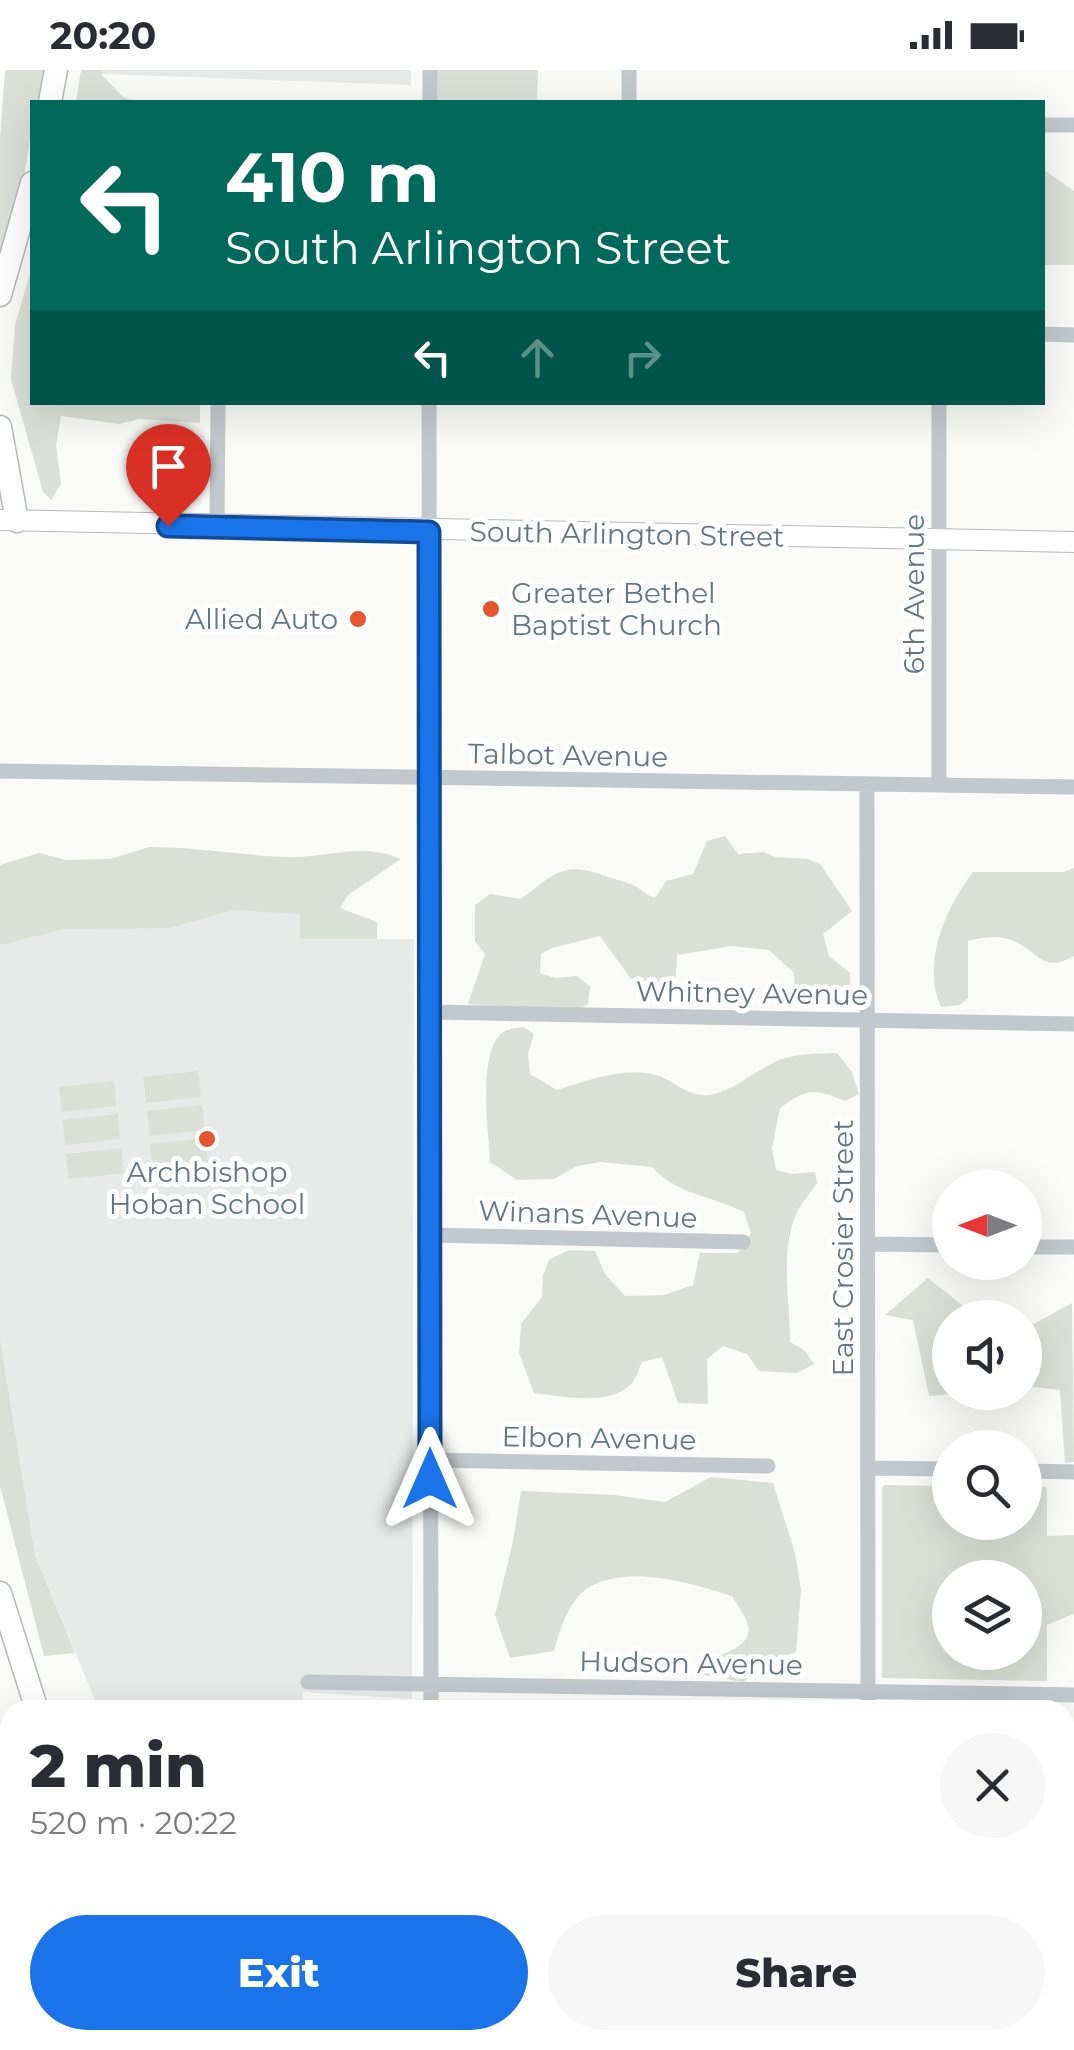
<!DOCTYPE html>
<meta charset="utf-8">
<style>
body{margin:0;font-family:Montserrat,sans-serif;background:#f7f7f7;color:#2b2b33;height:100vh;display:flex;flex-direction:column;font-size:38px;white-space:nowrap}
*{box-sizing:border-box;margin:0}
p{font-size:32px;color:#7c7c81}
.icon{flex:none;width:55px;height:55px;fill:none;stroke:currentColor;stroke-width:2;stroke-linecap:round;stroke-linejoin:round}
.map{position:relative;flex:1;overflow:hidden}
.side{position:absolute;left:0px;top:1630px;width:1075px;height:350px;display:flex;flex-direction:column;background:#fff;border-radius:30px 30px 0 0;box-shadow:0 10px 40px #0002}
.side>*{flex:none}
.banner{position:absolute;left:30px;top:30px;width:1015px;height:305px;border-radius:0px;box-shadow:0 10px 40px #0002;background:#00695c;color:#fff;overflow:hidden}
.needle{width:65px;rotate:270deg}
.tools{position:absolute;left:932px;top:1100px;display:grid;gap:20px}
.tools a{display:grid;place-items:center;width:110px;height:110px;border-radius:50%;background:#fff;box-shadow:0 10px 40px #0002;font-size:50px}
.pin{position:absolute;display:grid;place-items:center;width:85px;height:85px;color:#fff;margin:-102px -42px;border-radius:50% 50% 50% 0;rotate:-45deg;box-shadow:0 0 10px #0007}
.pin .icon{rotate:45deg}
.me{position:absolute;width:110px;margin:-55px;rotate:0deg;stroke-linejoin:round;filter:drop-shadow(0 0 8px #0008)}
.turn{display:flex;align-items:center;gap:35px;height:210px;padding:0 30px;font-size:45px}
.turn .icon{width:130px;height:130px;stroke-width:2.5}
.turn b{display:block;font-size:70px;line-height:85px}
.lanes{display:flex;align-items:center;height:95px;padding:0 30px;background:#0003;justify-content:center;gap:50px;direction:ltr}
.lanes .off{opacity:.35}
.round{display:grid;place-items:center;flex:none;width:105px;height:105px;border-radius:52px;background:#f7f7f7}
.overview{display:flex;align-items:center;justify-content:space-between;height:170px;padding:0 30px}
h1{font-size:60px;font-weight:800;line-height:75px}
.action{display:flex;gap:20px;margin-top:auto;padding:20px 30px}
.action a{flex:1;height:115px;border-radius:60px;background:#1a73e8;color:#fff;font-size:40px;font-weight:800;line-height:115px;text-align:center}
.action a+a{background:#f7f7f7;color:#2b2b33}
.status{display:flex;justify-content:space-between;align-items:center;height:70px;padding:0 50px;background:#fff;direction:ltr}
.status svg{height:28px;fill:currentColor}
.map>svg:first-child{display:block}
</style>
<div class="status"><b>20:20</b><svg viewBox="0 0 49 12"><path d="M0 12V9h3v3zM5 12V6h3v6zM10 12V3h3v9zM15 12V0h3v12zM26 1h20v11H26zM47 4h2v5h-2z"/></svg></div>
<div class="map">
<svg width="1074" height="1980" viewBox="0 0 1074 1980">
<rect width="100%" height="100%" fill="#fafaf8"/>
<path fill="#e8e9e9" d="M103,0H411V15L102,4Z
M0,800L300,812L301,869H414L412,1629L303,1622L302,1640H99L35,1485L0,1269Z"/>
<path fill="#dadfd7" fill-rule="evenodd" d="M5,0H46L40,32H32C32,87 17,138 0,190V70Z
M81,0H103L102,5L123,27L135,32H76Z
M437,0H538L537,32H438Z
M1043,99L1074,121V195H1043Z
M32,197V332L200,333V353L139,349L119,354L61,346L56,375L61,414L51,430L43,422L11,309L15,255Z
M725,766L738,784L763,782L775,787L808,789L820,794L852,841L823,864L829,886L850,903L851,927L816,928L795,919L794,903L769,880L732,876L677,885L675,919L658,923L631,909L600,866L552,878L541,884L540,903L555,908L577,906L590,916L588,935L568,941L468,934L485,884L475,872V835L490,824L521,829C554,804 564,790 605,806C615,810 626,811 635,816C643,821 646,825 655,828L666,811L693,804L707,771Z
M149,777C195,777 239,785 284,787C325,789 361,771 401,789L348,825L340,838L377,852V869H300V844L234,840L169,858L64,859L0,875V795L39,783L66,790L110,789Z
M1074,798V886C1043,903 1040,884 1016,872C1001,864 983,867 968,871V928L960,935L941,937C921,894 946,837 973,802H1064Z
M523,957L534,964L528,983L530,1004L557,1020C586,1011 625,996 656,1005C676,1011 690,1030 714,1024C735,1019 750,1005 769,995C789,983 814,984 837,983L852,1002L859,1024L845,1031C813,1018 808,1018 780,1038L772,1078L776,1100L792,1104L815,1102L817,1114C811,1122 803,1131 798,1140C779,1179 790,1231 790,1272L804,1280L814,1294L797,1303L759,1301L747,1284L723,1276L707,1289L708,1334L678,1333L662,1287L642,1292C639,1298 636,1309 631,1314C609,1337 561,1326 534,1323L519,1283L521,1254L542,1227L543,1205L549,1190L569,1180L595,1181L605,1204L625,1226L664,1225L693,1215L700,1183H738L751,1163L744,1142C712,1126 677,1125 652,1097L601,1092L577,1096L554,1109L517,1110L490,1092C489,1063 475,974 507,960C512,958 517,958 523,957Z
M198,1001L201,1027L146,1033L143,1007Z
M114,1011L116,1036L62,1042L59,1017Z
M202,1035L205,1060L150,1066L147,1041Z
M118,1044L120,1069L65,1075L63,1050Z
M205,1068L208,1093L153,1099L150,1074Z
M121,1078L124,1103L69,1109L66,1084Z
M928,1208L977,1247L950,1248V1322L961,1323L929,1326L913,1250L885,1245Z
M1072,1233L1074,1392L1065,1393L1060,1320L1025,1316V1259Z
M0,1269L35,1485L75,1583L44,1586L0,1416Z
M711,1407L773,1413L795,1483L801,1520L796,1582L769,1591L743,1612L704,1605L707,1589C721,1586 754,1575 748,1556C746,1546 737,1535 732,1526C691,1513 634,1496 593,1515C570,1526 560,1559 554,1581L510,1588L495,1545L513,1472L521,1421L614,1425L665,1432Z
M884,1415L950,1416V1452H1025V1416L1047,1417V1466L1074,1465V1544L1047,1555V1611L882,1608V1418ZM950,1508H1025V1582H950Z
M1065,1690L1074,1698V1774H1065Z
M0,1754L10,1777V1970H92L97,1980H0Z
M234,1970H357L359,1980H239Z
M477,1970H799L802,1980H663L604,1972L569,1980H482Z"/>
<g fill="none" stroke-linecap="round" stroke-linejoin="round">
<g stroke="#b5babe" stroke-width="22">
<path id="major" d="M0,450L1074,472"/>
</g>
<g stroke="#b4b9bd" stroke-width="25">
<path id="highway" d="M50,32L56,0
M0,225L32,113
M0,357L17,451
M0,1523L37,1640
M0,1685L10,1714
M115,1970L119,1980
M171,1970L175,1980"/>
</g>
<path stroke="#c3c8cc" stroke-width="15" d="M629,0V32
M430,32V0
M1042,55H1074
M1042,264L1074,265
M429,332L431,1640
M217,457L218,332
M0,701L1074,717
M939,715V332
M867,716L868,1640
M430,942L1074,954
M430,1165L743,1172
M868,1174L950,1175
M1025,1177H1074
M430,1390L768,1396
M869,1398L950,1399
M1025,1401L1074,1402
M308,1612L1074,1625
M1065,1848H1074
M431,1970V1980
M868,1980V1970"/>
<use href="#major" stroke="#fff" stroke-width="20"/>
<use href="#highway" stroke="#fff" stroke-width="22"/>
</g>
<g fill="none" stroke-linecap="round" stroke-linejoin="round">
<g stroke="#114b97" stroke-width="25">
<path id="route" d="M168,456L429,462L430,1409"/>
</g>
<use href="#route" stroke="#1a73e8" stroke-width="18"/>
</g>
<g fill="#e4572e" stroke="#fff" stroke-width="4">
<circle cx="491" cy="539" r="10"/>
<circle cx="358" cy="549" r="10"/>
<circle cx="207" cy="1069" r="10"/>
</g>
<g text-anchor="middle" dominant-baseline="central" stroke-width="10" stroke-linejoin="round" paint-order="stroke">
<g font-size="28" fill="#657683" stroke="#fff">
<text transform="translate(627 464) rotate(1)">South Arlington Street</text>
<text transform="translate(914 524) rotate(-90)">6th Avenue</text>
<text transform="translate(568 685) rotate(1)">Talbot Avenue</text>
<text transform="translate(752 923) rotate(1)">Whitney Avenue</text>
<text transform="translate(588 1144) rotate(2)">Winans Avenue</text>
<text transform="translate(843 1178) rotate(-90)">East Crosier Street</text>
<text transform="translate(599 1368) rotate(1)">Elbon Avenue</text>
<text transform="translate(691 1593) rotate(1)">Hudson Avenue</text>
</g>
<g font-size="28" fill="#657683" stroke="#fff" text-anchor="start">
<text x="511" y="523">Greater Bethel<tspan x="511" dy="32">Baptist Church</tspan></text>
<text x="338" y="549" text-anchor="end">Allied Auto</text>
<text x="207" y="1102" text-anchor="middle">Archbishop<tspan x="207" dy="32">Hoban School</tspan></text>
</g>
</g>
</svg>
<div class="tools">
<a><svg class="needle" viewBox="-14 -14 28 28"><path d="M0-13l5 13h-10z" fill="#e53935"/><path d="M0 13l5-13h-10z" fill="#7c7c81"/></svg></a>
<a><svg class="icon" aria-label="sound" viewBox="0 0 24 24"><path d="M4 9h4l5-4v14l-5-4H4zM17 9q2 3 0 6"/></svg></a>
<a><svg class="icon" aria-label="search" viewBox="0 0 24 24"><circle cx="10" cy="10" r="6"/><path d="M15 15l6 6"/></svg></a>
<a><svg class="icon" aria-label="layers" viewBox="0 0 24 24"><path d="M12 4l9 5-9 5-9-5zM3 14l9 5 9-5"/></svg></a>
</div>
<div class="pin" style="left:168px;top:456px;background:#d93025"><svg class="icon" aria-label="arrive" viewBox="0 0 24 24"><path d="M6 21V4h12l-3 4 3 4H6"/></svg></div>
<svg class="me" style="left:430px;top:1409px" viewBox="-20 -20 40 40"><path d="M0-17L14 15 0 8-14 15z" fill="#1a73e8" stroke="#fff" stroke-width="4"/></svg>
<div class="banner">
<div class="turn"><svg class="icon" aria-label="left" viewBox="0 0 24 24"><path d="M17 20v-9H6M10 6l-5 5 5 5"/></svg><div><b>410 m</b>South Arlington Street</div></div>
<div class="lanes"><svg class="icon" aria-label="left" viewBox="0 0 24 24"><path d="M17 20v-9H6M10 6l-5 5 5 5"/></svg><svg class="icon off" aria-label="ahead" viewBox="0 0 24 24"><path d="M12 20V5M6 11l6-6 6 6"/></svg><svg class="icon off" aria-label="right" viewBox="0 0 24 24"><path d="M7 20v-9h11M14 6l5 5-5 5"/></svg></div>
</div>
<section class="side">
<div class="overview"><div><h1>2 min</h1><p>520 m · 20:22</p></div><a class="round"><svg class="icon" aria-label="close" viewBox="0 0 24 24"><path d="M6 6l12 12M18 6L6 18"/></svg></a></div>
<div class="action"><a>Exit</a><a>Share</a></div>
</section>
</div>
